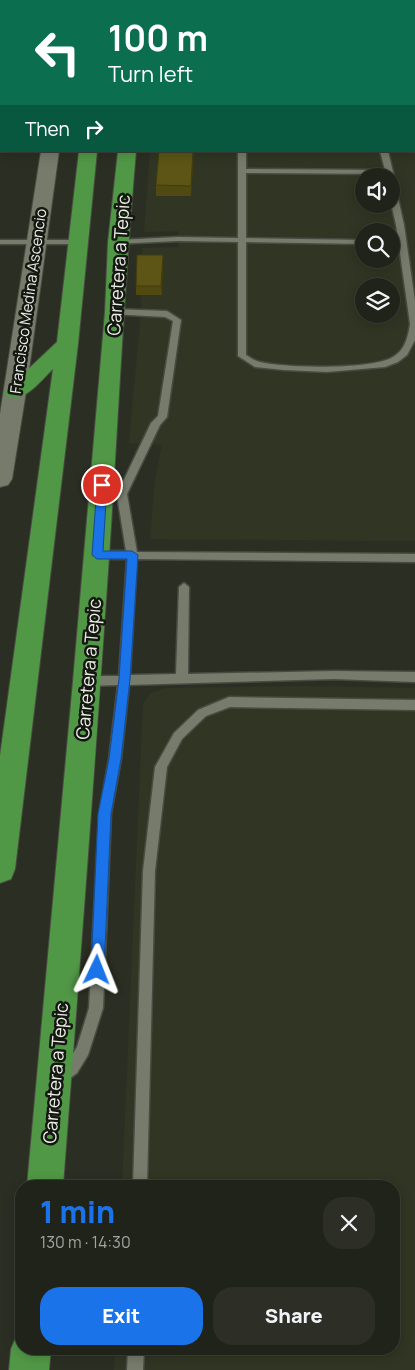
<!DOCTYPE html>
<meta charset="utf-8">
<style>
body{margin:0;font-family:Manrope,sans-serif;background:#2d2f27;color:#f1f3f6;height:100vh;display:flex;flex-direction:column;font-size:19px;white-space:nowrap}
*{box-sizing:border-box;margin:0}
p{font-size:16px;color:#a2a4a2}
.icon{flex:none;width:28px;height:28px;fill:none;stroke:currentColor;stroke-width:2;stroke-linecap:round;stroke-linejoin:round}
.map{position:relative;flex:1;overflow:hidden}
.side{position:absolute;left:15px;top:1180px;width:385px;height:175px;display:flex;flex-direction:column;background:#20231a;border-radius:20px;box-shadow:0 2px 12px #0003,0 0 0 1px #3d4039}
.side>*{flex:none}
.guide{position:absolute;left:0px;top:0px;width:415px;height:152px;box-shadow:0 2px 12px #0003,0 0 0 1px #3d4039;background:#0b6e4f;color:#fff;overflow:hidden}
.tools{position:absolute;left:355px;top:168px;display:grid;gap:10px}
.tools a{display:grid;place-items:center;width:45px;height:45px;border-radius:50%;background:#20231a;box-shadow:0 2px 12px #0003,0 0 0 1px #3d4039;font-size:25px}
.pin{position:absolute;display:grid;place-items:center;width:42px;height:42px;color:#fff;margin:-21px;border:2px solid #fff;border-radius:50%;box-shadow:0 1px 5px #0007}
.me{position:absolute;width:55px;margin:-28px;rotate:2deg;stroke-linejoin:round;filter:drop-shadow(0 0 4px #0008)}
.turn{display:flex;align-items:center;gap:18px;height:105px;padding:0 25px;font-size:22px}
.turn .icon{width:65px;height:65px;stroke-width:2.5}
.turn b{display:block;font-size:35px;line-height:42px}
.then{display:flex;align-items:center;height:48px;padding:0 25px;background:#0003;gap:10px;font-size:19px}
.round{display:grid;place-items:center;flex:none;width:52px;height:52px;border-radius:20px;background:#2d2f27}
.head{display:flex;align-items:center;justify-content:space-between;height:85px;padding:0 25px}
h1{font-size:30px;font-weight:800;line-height:38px;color:#1a73e8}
.button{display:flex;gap:10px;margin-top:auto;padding:10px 25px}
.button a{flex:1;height:58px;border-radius:20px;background:#1a73e8;color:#fff;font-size:20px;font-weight:800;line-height:58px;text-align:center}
.button a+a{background:#2d2f27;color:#f1f3f6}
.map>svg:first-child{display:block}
</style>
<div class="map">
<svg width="415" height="1370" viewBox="0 0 415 1370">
<rect width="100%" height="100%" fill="#2b2f23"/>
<path fill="#303623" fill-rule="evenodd" d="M162,0H415V541L150,539L155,480L162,445L129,443L141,312L142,248L179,247L178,231L144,232L150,151H414V1ZM364,176H391V204H364ZM364,231H391V259H364ZM364,286H391V314H364Z
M307,686L415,688V1370H114L115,1349H394V1186H122L143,704L150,694L164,688Z"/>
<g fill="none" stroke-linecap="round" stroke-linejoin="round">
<path fill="#72766c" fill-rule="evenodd" d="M414,46H415V74H414Z"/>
<g stroke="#484b41" stroke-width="3">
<path id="lane" d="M414,17H415V21H414Z
M414,112H415V116H414Z
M238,151H246V169L385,170L380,151H388L394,176L391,178L386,174L246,173V238L364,240V244L246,242V355C251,358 255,361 260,362C286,368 371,370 393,357C405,350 408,337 410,324L396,225L391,203V182L395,184L404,225L415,301V340L407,355L398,362L385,367L327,372L284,370L255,367L238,356V242L178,241L115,244L114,242L118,240L178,237L238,238Z
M0,240H77L81,242L77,244H0Z
M115,309L167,311L181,320L167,417L160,425L127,494L137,552L415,554V562L137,559L130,675L176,674L179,587L184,583L189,587L188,674L334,671L415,672V682L334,679L129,685L121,759L111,814L103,1008L88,1055L77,1073L62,1084L57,1082L55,1077L57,1072L67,1063L77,1047L89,1008L99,814L109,759L118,685L87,686L83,684L81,681L83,678L87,676H119L127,559H97L92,555L97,551H126L117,495L100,471L102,469H108L121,486L151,423L158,416L173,321L165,317L112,314V310Z
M229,697L415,700V710L230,707L206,716L182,739L167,767L155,871L147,1186H133L143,871L155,767L174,733L198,710Z
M128,1349H144L143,1370H127Z"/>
</g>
<g stroke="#484b41" stroke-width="2">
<path id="secondary" d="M71,0H87V1H72Z
M41,151H59L26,392L12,479L8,485L0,487V414Z"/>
</g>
<g stroke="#484b41" stroke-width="2">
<path id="highway" d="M100,0H116V1H101Z
M79,151H97L78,344L15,869L11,879L0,883V756L53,369C40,381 26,402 7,397L4,392L57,342Z
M118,151H136C124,286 118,422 109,557C95,767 79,976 63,1186H27L73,681L105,312L108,242Z
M21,1333V1349H51L49,1370H9L11,1349L17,1335Z"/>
</g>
<use href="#lane" fill="#767b6c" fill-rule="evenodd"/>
<use href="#secondary" fill="#767b6c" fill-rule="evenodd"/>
<use href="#highway" fill="#519846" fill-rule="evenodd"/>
</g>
<path fill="#504912" d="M0,0L1,1V51H0Z
M159,151H194L191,196H156V185Z
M163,255L162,295H136V286Z"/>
<path fill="#413c0f" d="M193,151L194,155L191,196V186Z
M163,255V264L162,295L161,286Z"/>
<path fill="#5d5515" stroke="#413c0f" d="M0,0H5V1H1V41H0Z
M159,151H193L191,186L156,185Z
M137,255H163L161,286H136Z"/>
<path fill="#1a73e8" stroke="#114b97" d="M102,481L107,485L103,551H132L138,555L130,679L121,759L111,814L104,970L102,974L97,976L93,974L91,970L98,814L109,759L119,679L127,559H97L92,555L97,485Z"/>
<g text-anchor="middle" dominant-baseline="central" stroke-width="5" stroke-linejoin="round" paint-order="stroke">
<g font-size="15" fill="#ecefe7" stroke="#151711">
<text transform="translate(28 301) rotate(-82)">Francisco Medina Ascencio</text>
</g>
<g font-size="18" fill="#ecefe7" stroke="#151711">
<text transform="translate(118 265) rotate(-86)">Carretera a Tepic</text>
<text transform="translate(88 669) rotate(-85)">Carretera a Tepic</text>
<text transform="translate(55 1073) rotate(-85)">Carretera a Tepic</text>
</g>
</g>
</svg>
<div class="tools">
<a><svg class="icon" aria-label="sound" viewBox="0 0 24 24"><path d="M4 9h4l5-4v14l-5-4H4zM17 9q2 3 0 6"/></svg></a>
<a><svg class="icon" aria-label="search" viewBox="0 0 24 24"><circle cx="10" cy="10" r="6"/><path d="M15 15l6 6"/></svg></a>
<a><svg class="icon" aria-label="layers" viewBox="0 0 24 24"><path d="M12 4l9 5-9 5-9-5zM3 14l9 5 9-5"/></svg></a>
</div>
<div class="pin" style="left:102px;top:485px;background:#d93025"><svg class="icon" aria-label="arrive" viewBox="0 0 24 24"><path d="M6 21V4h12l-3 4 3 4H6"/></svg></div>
<svg class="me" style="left:97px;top:970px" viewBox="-20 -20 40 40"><path d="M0-17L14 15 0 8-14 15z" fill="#1a73e8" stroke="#fff" stroke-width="4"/></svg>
<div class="guide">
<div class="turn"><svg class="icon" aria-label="left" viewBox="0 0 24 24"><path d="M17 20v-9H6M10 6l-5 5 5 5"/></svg><div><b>100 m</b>Turn left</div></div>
<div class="then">Then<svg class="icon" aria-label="right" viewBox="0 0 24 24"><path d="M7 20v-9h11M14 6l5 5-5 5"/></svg></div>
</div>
<section class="side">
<div class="head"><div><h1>1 min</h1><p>130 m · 14:30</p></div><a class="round"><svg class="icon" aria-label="close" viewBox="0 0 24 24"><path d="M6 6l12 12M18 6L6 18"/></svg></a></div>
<div class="button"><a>Exit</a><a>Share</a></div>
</section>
</div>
